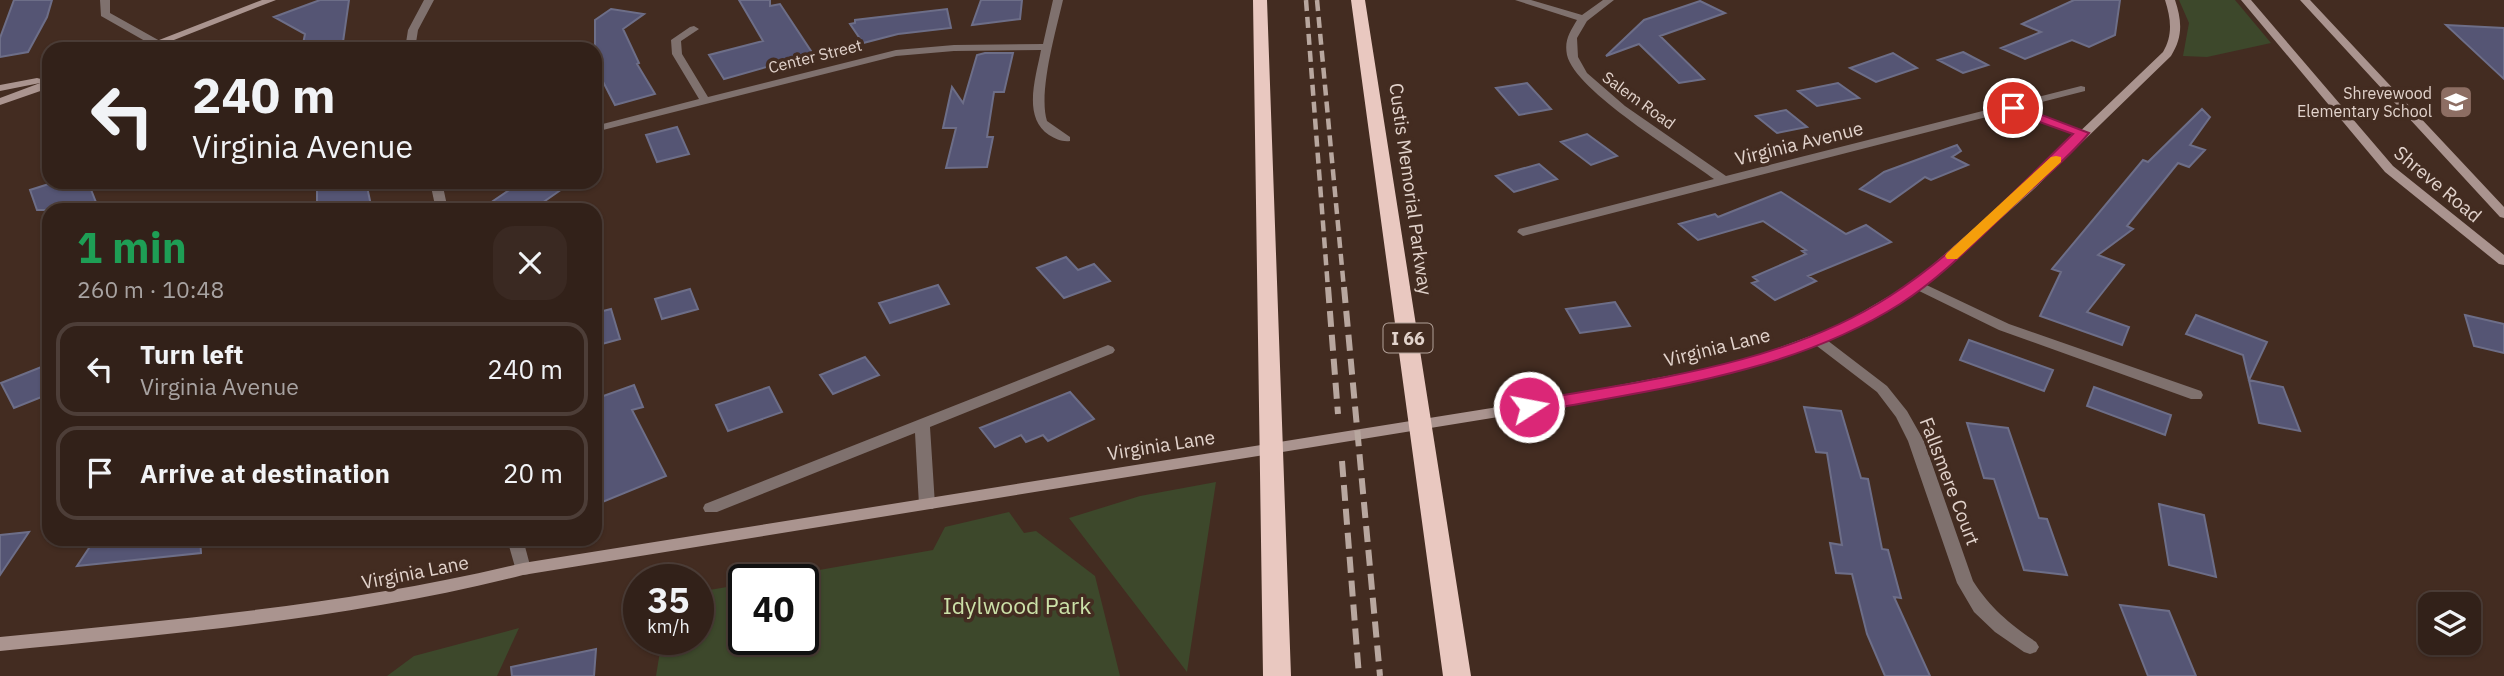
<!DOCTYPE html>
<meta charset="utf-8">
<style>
body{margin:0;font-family:"IBM Plex Sans",sans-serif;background:#3a2922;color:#f1f3f6;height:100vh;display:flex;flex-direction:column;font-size:26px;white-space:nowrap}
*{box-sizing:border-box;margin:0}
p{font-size:23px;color:#a8a3a2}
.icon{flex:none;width:38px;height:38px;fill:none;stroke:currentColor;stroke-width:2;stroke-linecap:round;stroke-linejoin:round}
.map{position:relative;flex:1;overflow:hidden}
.drawer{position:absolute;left:42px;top:203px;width:560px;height:343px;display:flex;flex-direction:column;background:#322119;border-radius:21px;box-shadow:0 2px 5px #0004,0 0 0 2px #4d3e38}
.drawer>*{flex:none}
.banner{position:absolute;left:42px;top:42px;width:560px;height:147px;border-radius:21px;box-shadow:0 2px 5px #0004,0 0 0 2px #4d3e38;background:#322119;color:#f1f3f6;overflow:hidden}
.buttons{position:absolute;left:2418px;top:592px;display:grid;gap:14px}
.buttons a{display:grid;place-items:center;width:63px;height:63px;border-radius:14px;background:#322119;box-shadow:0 2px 5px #0004,0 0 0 2px #4d3e38;font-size:35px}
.speed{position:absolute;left:623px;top:564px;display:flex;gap:14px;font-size:35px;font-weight:700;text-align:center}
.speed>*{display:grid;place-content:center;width:91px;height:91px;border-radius:50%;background:#322119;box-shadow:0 2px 5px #0004,0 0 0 2px #4d3e38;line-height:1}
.speed small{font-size:18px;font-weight:400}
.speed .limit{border:4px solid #111;border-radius:10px;background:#fff;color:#111}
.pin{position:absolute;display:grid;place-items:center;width:60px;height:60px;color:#fff;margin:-30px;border:4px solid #fff;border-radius:50%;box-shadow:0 2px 7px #0007}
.me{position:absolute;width:77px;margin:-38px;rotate:79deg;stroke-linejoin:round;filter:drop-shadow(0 0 5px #0008)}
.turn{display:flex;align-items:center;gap:24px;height:147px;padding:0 35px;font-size:32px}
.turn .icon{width:91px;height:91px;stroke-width:2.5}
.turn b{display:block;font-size:49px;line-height:60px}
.round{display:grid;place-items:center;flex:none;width:74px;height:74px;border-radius:21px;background:#3a2922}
.overview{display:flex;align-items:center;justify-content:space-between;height:119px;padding:0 35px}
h1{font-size:42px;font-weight:800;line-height:52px;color:#1e9e55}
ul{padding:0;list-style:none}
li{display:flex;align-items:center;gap:21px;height:94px;margin:0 14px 10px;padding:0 21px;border:4px solid #4d3e38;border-radius:21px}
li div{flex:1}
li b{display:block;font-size:26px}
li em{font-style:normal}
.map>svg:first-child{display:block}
</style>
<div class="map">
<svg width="2504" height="676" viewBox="0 0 2504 676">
<rect width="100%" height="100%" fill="#432c21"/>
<path fill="#3d482b" d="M2179,0H2235L2271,43L2207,57L2183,56L2189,23Z
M1216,482L1187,672L1069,518L1140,496Z
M1009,512L1024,533L1036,531L1095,576L1120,676H656L662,639H698V592L744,584V639H803V579H768L933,550L945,527Z
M519,628L497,676H387L414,656Z"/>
<path fill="#555574" stroke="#6d6e88" stroke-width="2" d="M14,0H52L47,17L28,52L0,57V38Z
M320,0H349L342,49H302L305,34L274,17Z
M739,0H770V6L780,4L813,54L724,79L709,55L763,41Z
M981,0H1022L1020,19L972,25Z
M2074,0H2120L2115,35L2089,47L2072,40L2025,59L2001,48L2041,32L2022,24Z
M1700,1L1725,13L1660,36L1704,79L1679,83L1639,44L1606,56L1644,20Z
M611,9L644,14L623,29L639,63L637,64L655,94L615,105L595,66V20Z
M947,9L951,28L898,34L863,43L850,24L855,23V20Z
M2446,25L2504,28V79Z
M1963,52L1988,65L1963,73L1938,60Z
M985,53H1013L1004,92H994L987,137H993L987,167L946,168L956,128H943L952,87L963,103L977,55Z
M1893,53L1917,68L1876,82L1850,68Z
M1527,83L1551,109L1519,115L1496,88Z
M1838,83L1859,98L1817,106L1798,91Z
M2202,109L2210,117L2190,145L2205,150L2189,167L2178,163L2127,226L2133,229L2098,255L2124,265L2087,312L2129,327L2122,345L2040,316L2061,272L2052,269L2143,160L2148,162Z
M1786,110L1807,127L1777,133L1756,116Z
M677,127L689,154L657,162L646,135Z
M1587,134L1617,156L1591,165L1561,142Z
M1957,145L1961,151L1952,157L1968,165L1931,180L1925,177L1890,202L1860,189L1884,172Z
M1539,164L1557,179L1514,192L1496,176Z
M55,182H88L99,210H37L30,190Z
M317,182H366L372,210H317Z
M521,182H572L532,210H516L490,203Z
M1781,192L1846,234L1866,225L1891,242L1808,276L1816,281L1775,300L1752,283L1758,281L1753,277L1806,254L1802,251L1806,250L1763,221L1698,240L1679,224L1715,214L1718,217Z
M1066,257L1078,270L1094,264L1110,281L1064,298L1037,268Z
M938,285L949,304L890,323L879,303Z
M690,289L698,309L662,319L655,299Z
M1615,302L1630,326L1580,333L1566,309Z
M611,309L620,339L595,346V313Z
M2196,315L2267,342L2249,380L2283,387L2300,431L2259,423L2243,355L2186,334Z
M2465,315L2504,324V353L2474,346Z
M1969,340L2053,370L2044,391L1960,360Z
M865,357L879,375L833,394L820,375Z
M49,364V394L14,408L1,383Z
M634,385L643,407L632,410L666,476L600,503L595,493V399Z
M769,387L782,412L728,431L716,405Z
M2094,387L2171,415L2165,435L2087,406Z
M1070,392L1094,419L1048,441L1043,435L1026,442L1021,435L995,447L980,428Z
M1804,407L1841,411L1861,478L1868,479L1882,549L1888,550L1901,598L1894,597L1930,676H1885L1867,634L1852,574L1836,573L1830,543L1842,545L1827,453L1816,452Z
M1967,423L2008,428L2039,518L2047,519L2067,575L2024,570L1994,479L1984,478Z
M2159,504L2204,515L2216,577L2169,565Z
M29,532L0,575V535Z
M95,539H200L201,553L77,566Z
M2120,605L2169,611L2196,676H2148Z
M596,649L594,676H512L511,667Z"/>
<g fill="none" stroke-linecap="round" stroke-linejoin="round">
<path fill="#7f716e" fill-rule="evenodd" d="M100,0H110V13L160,41V45H152L101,16Z
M424,0H434L418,30L415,49H405L408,30Z
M1053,0H1063C1056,30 1038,93 1047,121L1070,137V141C1062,142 1056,139 1049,135C1022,117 1036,77 1041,50L954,51L896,56L595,132V126L699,99L672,54L671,40L690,27L694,26L699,29L681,41L682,54L708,97L896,50L954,45L1043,44Z
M1515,0H1531L1582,15L1603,0H1614L1587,21L1577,38L1578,57L1587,73L1625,106L1726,176L2081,86L2085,87V91L2022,107L2088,133L2082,136L2078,135L2010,111L1523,236L1517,232L1519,229L1714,179C1682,155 1575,91 1567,55C1564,40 1570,32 1577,20Z
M430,182H442L448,210H436Z
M1918,281L2009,324L2201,391L2203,395L2201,399H2191L1999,330L1913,288L1911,285L1913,282Z
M1818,335L1823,337L1887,386L1907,411L1924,441L1973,581C1991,609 2009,623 2036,642L2039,647L2036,652L2030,654L2024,652L1995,632L1974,612L1957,583L1908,441L1896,417L1877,392L1813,343L1811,340Z
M1108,345L1113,347L1115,350L1113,353L930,427L935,505L933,509H921L919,505L915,433L717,512H705L703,508L705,504Z
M507,539H523L531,569L529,574L523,575L517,574Z"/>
<path fill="#aa948f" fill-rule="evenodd" d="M262,0H276L151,49H136Z
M2165,0H2175C2182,21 2183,37 2171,56L2035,188L1923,288L1850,331L1772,360L1705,379L1529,412L523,575C350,619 177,633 0,651V637C176,619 351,605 523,563L1529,402L1705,369L1762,354L1840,325L1913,282L2027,182L2163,52C2173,35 2171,19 2165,0Z
M2241,0H2251L2393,166L2504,255V265L2499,264L2385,172Z
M2300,0H2310L2504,207V218L2500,217Z
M37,78L41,79V83L49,81V88L0,105V98L40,83L0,91V85Z"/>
<path fill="#e9c8c0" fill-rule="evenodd" d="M1253,0H1267L1291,676H1263Z
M1351,0H1365L1471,676H1443Z"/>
<path stroke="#b8a79f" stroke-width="4.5" stroke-dasharray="11 6" stroke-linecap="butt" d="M1306,0L1328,289
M1317,0L1344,289"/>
<path stroke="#b8a79f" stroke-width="6" stroke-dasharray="16 8" stroke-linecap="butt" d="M1328,287L1338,414
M1344,287L1380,676
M1342,461L1359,676"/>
</g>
<path fill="#db2777" stroke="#8e194d" stroke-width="2" d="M2013,104L2089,133C2067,160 2037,183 2012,207C1976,241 1942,277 1900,304C1790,374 1655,389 1529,413L1523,411L1521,407L1529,401C1651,379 1784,365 1890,296C1958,252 2015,190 2073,134L2009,111L2007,108Z"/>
<path fill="#f59e0b" d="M2056,156L2061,157V162L1957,259H1947L1945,256L1947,253L2051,157Z"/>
<defs>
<g id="school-square" transform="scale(1.75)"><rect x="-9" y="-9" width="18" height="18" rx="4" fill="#8d6e63" stroke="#432c21"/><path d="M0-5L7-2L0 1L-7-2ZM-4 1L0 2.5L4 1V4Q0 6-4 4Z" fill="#fff"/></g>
</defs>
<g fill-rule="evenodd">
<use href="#school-square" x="2456" y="102"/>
</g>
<g text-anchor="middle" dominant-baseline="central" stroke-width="7" stroke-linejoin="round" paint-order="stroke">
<g font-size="16" fill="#e2d3cc" stroke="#432c21">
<text transform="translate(815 56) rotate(-14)">Center Street</text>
<text transform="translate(1639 100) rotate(36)">Salem Road</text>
</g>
<g font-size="16" fill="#e2d3cc" stroke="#432c21" text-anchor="end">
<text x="2432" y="93">Shrevewood<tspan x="2432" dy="18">Elementary School</tspan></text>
</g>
<rect fill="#432c21" stroke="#b2a199" stroke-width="2" x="1383.5" y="323.5" width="49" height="29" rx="5"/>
<g font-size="18" font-weight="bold" fill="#e2d3cc">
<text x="1408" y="338">I 66</text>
</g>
<g font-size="19" fill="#e2d3cc" stroke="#432c21">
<text transform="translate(1799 143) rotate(-14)">Virginia Avenue</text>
<text transform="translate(2438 184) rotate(40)">Shreve Road</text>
<text transform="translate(1411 189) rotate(82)">Custis Memorial Parkway</text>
<text transform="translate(1717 347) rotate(-14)">Virginia Lane</text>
<text transform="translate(1161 445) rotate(-9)">Virginia Lane</text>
<text transform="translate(1950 481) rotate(69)">Fallsmere Court</text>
<text transform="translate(415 572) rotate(-11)">Virginia Lane</text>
</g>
<g font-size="23" fill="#cce1a8" stroke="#432c21">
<text x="1017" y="605">Idylwood Park</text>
</g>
</g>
</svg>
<div class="buttons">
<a><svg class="icon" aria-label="layers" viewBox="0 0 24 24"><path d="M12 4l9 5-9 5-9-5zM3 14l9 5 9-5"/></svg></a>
</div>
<div class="speed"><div>35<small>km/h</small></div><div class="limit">40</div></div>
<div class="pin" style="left:2013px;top:108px;background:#d93025"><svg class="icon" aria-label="arrive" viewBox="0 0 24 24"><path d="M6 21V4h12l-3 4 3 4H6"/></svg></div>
<svg class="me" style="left:1529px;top:407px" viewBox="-20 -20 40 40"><circle r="17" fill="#db2777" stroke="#fff" stroke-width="3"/><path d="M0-11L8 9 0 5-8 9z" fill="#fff"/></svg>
<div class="banner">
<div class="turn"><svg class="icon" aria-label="left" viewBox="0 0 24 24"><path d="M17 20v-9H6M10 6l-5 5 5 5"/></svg><div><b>240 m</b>Virginia Avenue</div></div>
</div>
<section class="drawer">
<div class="overview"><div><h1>1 min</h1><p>260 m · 10:48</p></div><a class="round"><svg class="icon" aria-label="close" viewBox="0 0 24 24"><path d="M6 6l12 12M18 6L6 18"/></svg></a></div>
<ul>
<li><svg class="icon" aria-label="left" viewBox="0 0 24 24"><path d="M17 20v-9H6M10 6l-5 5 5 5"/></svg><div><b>Turn left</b><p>Virginia Avenue</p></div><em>240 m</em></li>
<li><svg class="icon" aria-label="arrive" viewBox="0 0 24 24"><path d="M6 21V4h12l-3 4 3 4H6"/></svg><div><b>Arrive at destination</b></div><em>20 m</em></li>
</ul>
</section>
</div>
